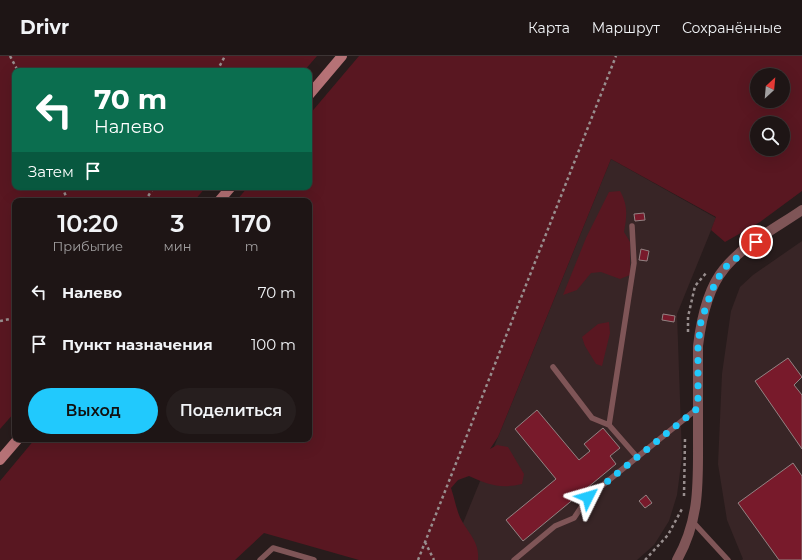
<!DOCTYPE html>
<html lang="ru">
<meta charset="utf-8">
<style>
body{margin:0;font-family:Montserrat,sans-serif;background:#261e1e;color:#f1f3f6;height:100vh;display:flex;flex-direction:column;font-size:15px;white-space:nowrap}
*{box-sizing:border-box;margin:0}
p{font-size:13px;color:#a19fa0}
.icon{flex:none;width:22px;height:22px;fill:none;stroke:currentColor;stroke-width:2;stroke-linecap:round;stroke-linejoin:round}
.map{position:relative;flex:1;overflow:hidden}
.panel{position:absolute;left:12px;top:142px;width:300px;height:244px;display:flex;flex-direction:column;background:#1e1515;border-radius:8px;box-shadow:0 4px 16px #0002,0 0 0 1px #3c3434}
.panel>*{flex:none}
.hud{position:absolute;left:12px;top:12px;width:300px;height:122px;border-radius:8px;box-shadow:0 4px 16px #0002,0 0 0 1px #3c3434;background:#0b6e4f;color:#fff;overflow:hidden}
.needle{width:26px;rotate:26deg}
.buttons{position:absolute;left:750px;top:12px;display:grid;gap:8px}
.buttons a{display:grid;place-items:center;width:40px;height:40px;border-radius:50%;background:#1e1515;box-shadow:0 4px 16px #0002,0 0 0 1px #3c3434;font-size:20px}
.pin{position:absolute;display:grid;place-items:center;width:34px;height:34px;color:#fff;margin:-17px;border:2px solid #fff;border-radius:50%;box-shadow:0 1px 4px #0007}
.me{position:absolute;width:44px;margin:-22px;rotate:50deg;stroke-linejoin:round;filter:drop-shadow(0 0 3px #0008)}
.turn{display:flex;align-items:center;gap:14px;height:84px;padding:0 16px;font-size:18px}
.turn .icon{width:52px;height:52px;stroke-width:2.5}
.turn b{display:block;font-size:28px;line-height:34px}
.then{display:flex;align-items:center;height:38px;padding:0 16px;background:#0003;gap:8px;font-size:15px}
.eta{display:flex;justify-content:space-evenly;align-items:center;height:68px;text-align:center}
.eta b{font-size:24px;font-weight:600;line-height:28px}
.button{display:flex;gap:8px;margin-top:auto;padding:8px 16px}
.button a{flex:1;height:46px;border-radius:24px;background:#21c9fd;color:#111;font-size:16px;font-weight:600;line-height:46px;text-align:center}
.button a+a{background:#261e1e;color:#f1f3f6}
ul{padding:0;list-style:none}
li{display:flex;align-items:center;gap:12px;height:52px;padding:0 16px}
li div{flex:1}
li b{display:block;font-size:15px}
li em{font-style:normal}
header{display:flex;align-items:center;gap:24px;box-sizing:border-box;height:56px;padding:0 20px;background:#1e1515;border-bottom:1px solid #3c3434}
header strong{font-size:19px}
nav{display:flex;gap:22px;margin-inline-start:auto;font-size:14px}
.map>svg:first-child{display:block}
</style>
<header>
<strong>Drivr</strong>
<nav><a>Карта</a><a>Маршрут</a><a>Сохранённые</a></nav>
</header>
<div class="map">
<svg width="802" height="504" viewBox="0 0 802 504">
<rect width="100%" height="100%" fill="#281c1c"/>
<path fill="#382526" d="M611,103L716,162L677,258L682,401L677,439L669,465L654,489L637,504H448Z
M802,185V504H742L743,503L727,464L718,408L722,318L731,255L740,231L753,219Z"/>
<path fill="#591721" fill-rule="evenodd" d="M0,0H317L304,15H15V131H206L194,145H15V356L0,373Z
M359,0H802V135L760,166L725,186L711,174L716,161L611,103L498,381L490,393L497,389L508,391L524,418L522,428C500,433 489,429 469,420L458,424L451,432C454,441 456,451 459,459C466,476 480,484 478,504H359L264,477L235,504H0V425L35,383H309V145H236L248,131H309V59ZM757,19H783V45H757ZM757,67H783V93H757Z
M620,135C628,149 627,160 624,176L630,186V219L620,223L601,216L591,217L577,234L563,239L586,182L609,136Z
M609,266L610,277L602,310L596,308L585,290L582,281L598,268Z"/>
<path fill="#781a2b" stroke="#938383" d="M644,157L645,164L635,165L634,158Z
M641,193L649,195L647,205L639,204Z
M663,258L675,260L674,266L662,264Z
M788,302L802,321L794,329L802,339V393L755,325Z
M537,354L579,404L590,395L584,388L603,372L620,392L610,400L616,408L523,485L506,464L556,423L515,373Z
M793,407L802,420V504H779L738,447Z
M646,439L652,447L645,452L639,445Z"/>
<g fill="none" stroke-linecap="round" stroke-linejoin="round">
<path stroke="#988e8e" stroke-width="2.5" stroke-dasharray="3 3" stroke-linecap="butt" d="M10,0L18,15
M217,15L225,0
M62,131L68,145
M145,145L154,131
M0,265L15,262
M688,276V261L695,230L707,216
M684,440L685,383
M425,486L434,504
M418,504L616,0
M645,504L668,479L683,451"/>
<path stroke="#7f5557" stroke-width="5.5" d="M632,170L634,207L609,369L637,401
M553,311L592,362L609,369
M693,466L728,504
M260,504L273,492L314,504
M514,504L555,470L574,462L588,441L698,352"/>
<path stroke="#7f5557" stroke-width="10" d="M677,504C700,463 698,427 698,382C698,351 698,320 698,290C701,265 708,232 724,213C744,188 776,172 802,154"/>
<path stroke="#b67276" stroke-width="10" d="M309,39L342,0
M219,145L231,131
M0,404L18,383"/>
</g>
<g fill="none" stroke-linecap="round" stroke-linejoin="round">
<path stroke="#21c9fd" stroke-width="7" stroke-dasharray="0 12.6" d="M588,441L698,352V290L701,265L712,234L723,213L756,186"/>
</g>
</svg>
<div class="buttons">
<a><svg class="needle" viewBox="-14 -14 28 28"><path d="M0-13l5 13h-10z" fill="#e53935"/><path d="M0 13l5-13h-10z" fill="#a19fa0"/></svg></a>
<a><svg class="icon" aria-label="search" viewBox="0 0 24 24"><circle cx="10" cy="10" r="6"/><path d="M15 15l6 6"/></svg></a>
</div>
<div class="pin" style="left:756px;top:186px;background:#d93025"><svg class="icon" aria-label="arrive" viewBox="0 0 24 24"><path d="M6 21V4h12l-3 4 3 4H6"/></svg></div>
<svg class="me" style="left:588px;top:441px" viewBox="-20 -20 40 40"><path d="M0-17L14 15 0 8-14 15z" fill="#21c9fd" stroke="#fff" stroke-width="4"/></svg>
<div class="hud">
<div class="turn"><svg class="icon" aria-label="left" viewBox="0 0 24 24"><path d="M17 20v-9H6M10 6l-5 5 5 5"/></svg><div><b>70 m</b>Налево</div></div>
<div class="then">Затем<svg class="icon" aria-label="arrive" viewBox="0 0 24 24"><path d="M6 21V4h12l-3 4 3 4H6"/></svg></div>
</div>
<section class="panel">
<div class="eta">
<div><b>10:20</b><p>Прибытие</p></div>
<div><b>3</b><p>мин</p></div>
<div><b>170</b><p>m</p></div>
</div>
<ul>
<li><svg class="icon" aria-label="left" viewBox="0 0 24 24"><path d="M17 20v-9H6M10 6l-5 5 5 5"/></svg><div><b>Налево</b></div><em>70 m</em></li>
<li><svg class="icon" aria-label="arrive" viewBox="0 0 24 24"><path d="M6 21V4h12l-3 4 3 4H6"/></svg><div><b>Пункт назначения</b></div><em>100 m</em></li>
</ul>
<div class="button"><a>Выход</a><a>Поделиться</a></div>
</section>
</div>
